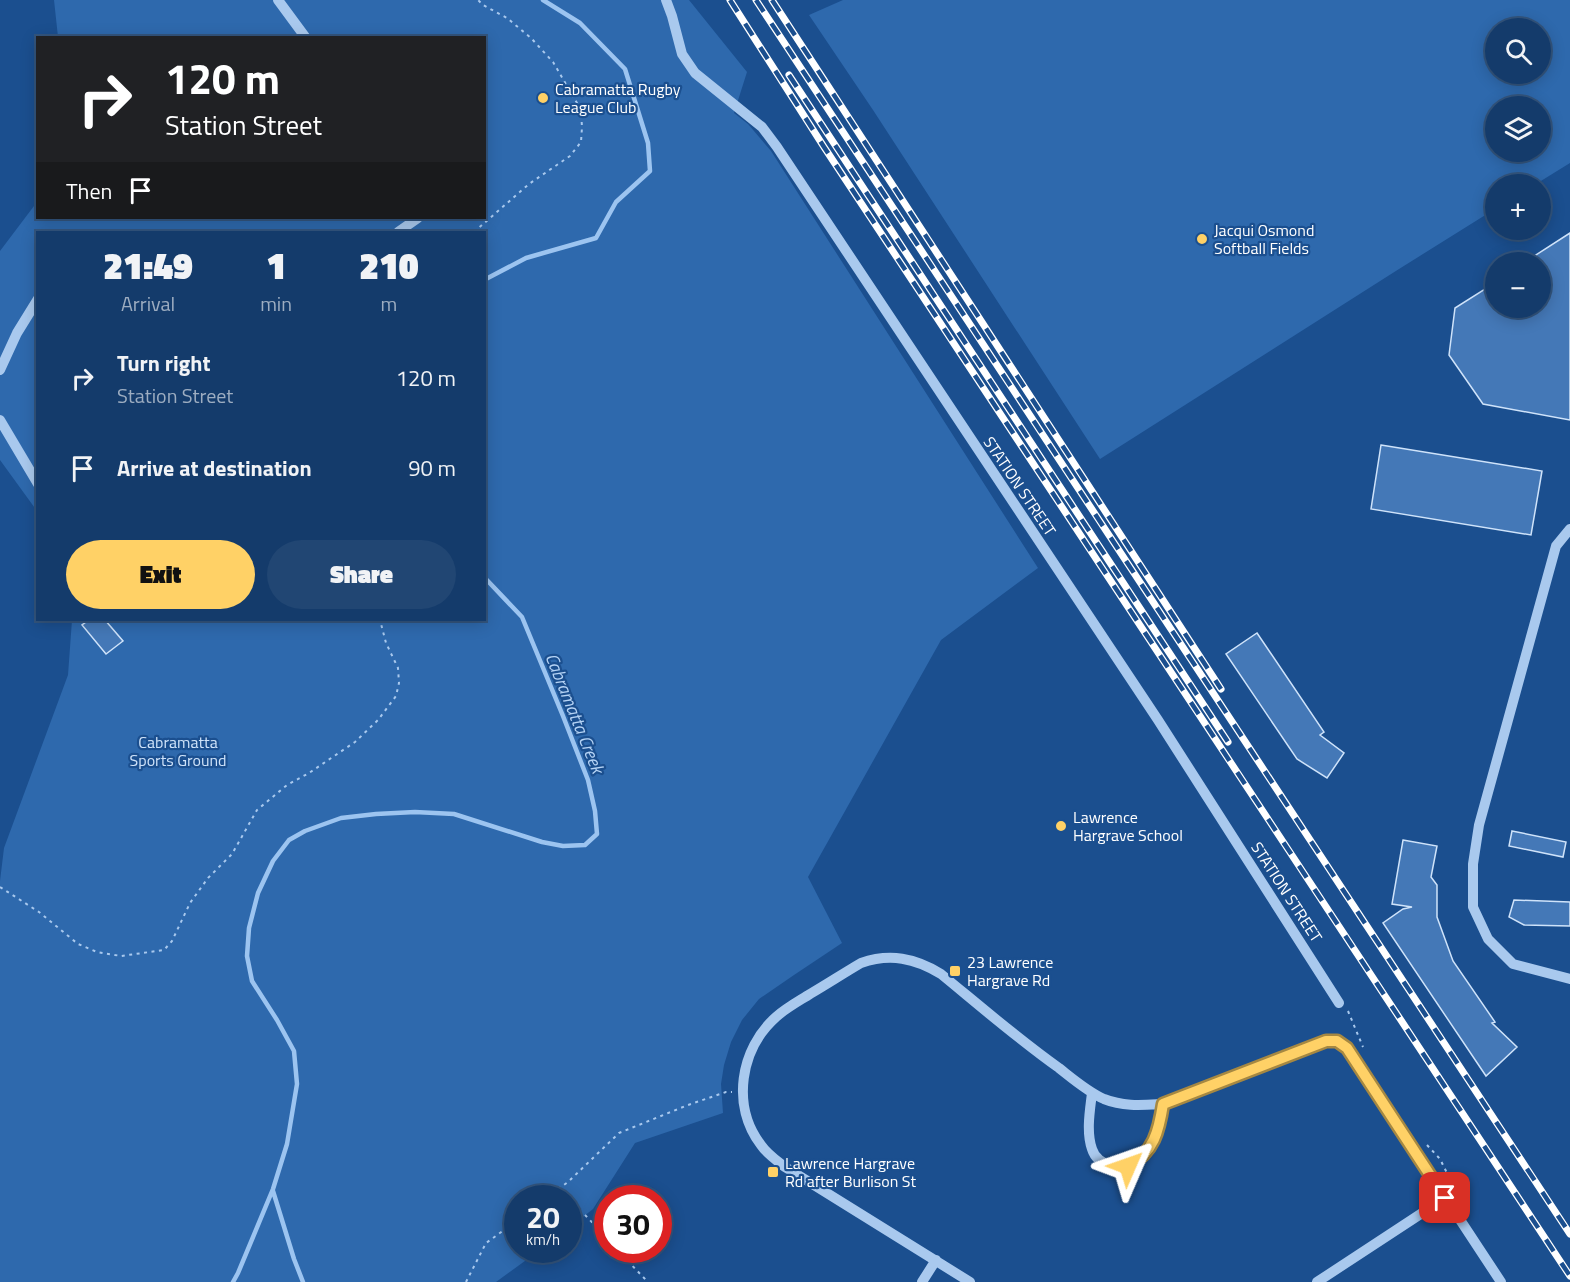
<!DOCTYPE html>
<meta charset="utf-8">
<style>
body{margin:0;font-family:"Titillium Web",sans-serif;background:#214673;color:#f1f3f6;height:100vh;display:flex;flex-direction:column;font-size:22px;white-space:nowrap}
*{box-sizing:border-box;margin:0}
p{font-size:20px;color:#9dadc1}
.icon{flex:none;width:33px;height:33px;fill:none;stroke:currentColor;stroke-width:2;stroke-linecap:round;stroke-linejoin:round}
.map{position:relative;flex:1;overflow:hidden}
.details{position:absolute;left:36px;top:231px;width:450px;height:390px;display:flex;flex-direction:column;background:#143b6b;border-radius:0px;box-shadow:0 3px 15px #0003,0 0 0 2px #33557e}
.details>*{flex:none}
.banner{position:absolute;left:36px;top:36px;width:450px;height:183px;border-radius:0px;box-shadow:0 3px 15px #0003,0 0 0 2px #33557e;background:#202124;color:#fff;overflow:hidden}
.fabs{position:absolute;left:1485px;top:18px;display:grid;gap:12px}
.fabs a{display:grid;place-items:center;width:66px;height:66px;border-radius:50%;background:#143b6b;box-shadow:0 3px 15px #0003,0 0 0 2px #33557e;font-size:30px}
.speed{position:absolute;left:504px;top:1185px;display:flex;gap:12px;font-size:30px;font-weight:700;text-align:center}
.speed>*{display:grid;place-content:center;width:78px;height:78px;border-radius:50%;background:#143b6b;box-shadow:0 3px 15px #0003,0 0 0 2px #33557e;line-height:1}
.speed small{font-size:15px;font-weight:400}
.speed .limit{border:9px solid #d22;background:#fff;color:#111}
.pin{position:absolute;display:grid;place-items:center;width:51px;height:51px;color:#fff;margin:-26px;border-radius:12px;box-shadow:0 3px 9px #0006}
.me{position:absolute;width:66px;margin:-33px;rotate:47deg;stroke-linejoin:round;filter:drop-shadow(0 0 4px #0008)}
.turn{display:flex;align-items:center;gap:21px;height:126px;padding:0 30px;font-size:27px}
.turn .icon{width:78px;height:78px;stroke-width:2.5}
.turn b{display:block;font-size:42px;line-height:51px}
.then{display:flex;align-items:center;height:57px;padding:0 30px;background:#0003;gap:12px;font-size:22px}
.eta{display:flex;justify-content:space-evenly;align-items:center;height:102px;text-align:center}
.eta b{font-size:36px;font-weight:800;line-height:42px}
.action{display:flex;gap:12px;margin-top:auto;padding:12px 30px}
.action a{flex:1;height:69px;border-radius:36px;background:#ffd166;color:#111;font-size:24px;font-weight:800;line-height:69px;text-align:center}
.action a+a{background:#214673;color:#f1f3f6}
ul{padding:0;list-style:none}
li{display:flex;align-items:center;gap:18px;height:90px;padding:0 30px}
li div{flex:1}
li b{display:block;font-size:22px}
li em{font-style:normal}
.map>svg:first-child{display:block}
</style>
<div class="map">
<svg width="1570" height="1282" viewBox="0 0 1570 1282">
<rect width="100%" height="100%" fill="#1b4f8f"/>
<path fill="#2e69ad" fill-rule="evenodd" d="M54,0H689L747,72L734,113L748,124L771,151L1038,568L941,640L808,877L842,943L794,975L759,999L742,1020L731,1042L724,1065L721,1084L723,1113L635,1143L593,1209L569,1228L568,1198H518V1250H540L496,1282H0V881L4,848L68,675L72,620H484V232H38L37,511L0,460V251L37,202L38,218H484V38L58,37Z
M843,0H1570V163L1536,184H1496L1495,209L1399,269L1100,459L873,110L809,15ZM1496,28H1540V74H1496ZM1496,106H1540V152H1496Z"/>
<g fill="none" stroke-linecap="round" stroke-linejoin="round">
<path stroke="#9cc4f0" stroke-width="4.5" d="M484,280L526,258L596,238L616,202L650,171L648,143L625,69L580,23L543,0
M273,1191L294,1259L303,1282
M233,1282L238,1273L273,1189L287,1144L297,1084L294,1051L277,1020L252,981L247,956L249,928L258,893L273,861L289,840L305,831L341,818L376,814L415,812L454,814L542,842L563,846L585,845L597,834L595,811L588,780L563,716L522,617L484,577"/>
</g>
<path fill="#4478b7" stroke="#cfe3fa" stroke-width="1.5" d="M1570,233V420L1483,404L1449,355L1455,308L1496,282V308H1540V262H1525Z
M1381,445L1542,471L1531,535L1371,509Z
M89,620H105L123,641L106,654L82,625Z
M1257,633L1324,732L1320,735L1344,753L1327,778L1297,759L1226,654Z
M1512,831L1566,842L1563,857L1509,846Z
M1403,840L1437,846L1431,877L1437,885V917L1453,961L1495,1022L1492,1023L1517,1047L1486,1076L1383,923L1403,909L1412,907L1392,904Z
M1514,900L1570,902V926L1524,925L1509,917Z"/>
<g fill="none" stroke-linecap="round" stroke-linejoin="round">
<path stroke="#a9c9ee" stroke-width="2" stroke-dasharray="3 4.5" stroke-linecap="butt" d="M474,232L529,184L570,156L581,142L582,127L581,112L577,103L553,62L531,38L507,18L483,5L478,0
M0,887L39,912L78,944L97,952L121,956L164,950L172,941L190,903L208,878L232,854L257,810L287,785L309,773L355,742L378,720L396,696L399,683L398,668L386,643L380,620
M1348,1011L1363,1047
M1427,1145L1440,1159L1453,1185
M546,1198L568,1182L619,1133L688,1105L726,1092H732
M585,1215L608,1239
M617,1250L648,1282
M466,1282L486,1243L518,1220"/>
<path stroke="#a9c9ee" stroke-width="10" d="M278,0L306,38
M666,0L672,16L682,54L695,73L762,127L777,147L1158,720L1339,1003
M398,232L418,218
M0,370L17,333L38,299
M0,420L38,484
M1570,529L1556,546L1479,825L1473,864V907L1488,939L1513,964L1570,979
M1092,1093C1090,1110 1086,1132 1092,1149C1095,1159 1104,1164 1113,1166C1135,1171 1150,1150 1158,1132C1161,1124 1162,1113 1163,1104
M922,1282L936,1260
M970,1282L785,1167C776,1160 767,1154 761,1145C731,1106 740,1049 776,1017C786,1008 799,1001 810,994C827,984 844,973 861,963C890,953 915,958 941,974C980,1006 1018,1039 1059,1068C1073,1079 1088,1092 1104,1099C1124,1107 1143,1105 1163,1104L1326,1041C1336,1040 1340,1042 1347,1048L1501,1282
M1317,1282L1445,1198"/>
<g stroke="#fff" stroke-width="7">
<path id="rail" d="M730,0L824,147L1570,1276
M756,0L1570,1234
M772,0L1221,689
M789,75L1228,742"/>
</g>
<use href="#rail" stroke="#1b4f8f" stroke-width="4.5" stroke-dasharray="14" stroke-linecap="butt"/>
</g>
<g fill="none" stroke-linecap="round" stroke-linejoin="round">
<g stroke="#a68842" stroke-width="15">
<path id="route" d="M1128,1166C1154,1153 1159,1130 1163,1104L1326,1041H1337L1347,1048L1445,1198"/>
</g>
<use href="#route" stroke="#ffd166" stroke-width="10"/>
</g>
<g fill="#ffd166" stroke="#1b4f8f" stroke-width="2">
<circle cx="543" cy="98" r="6"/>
<circle cx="1202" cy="239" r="6"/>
<circle cx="1061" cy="826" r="6"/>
<rect x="949" y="965" width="12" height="12" rx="3"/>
<rect x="767" y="1166" width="12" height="12" rx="3"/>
</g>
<g text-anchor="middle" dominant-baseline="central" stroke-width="4.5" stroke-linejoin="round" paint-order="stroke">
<g font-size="16" fill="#fff" stroke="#1b4f8f" text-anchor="start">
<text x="555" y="89">Cabramatta Rugby<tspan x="555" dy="18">League Club</tspan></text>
<text x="1214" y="230">Jacqui Osmond<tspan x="1214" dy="18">Softball Fields</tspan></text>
<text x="1073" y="817">Lawrence<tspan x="1073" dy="18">Hargrave School</tspan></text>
<text x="967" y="962">23 Lawrence<tspan x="967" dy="18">Hargrave Rd</tspan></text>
<text x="785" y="1163">Lawrence Hargrave<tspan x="785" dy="18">Rd after Burlison St</tspan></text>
</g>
<g font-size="16" fill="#fff" stroke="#1b4f8f">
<text transform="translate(1020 486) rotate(56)">STATION STREET</text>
<text transform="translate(1287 892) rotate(57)">STATION STREET</text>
</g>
<g font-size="16" fill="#cfe3fa" stroke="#1b4f8f">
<text x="178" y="742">Cabramatta<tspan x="178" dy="18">Sports Ground</tspan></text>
</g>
<g font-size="18" font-style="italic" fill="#b5d3f5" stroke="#1b4f8f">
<text transform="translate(575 713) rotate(68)">Cabramatta Creek</text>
</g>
</g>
</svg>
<div class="fabs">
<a><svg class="icon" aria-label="search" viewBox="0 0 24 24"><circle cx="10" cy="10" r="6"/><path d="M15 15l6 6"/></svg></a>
<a><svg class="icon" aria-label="layers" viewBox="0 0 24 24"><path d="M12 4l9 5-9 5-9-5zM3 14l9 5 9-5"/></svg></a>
<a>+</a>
<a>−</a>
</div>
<div class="speed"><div>20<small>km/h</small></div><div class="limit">30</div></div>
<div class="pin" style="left:1445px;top:1198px;background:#d93025"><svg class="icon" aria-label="arrive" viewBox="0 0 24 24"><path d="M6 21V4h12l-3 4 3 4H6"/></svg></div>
<svg class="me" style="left:1128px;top:1166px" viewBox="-20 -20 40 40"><path d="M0-17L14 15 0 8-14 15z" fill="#ffd166" stroke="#fff" stroke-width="4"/></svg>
<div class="banner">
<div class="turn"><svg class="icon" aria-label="right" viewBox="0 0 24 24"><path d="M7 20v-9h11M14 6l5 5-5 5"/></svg><div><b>120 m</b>Station Street</div></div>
<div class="then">Then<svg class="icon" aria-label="arrive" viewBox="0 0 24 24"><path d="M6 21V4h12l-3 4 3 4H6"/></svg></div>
</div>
<section class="details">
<div class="eta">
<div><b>21:49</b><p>Arrival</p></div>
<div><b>1</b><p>min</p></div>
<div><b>210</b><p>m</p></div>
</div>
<ul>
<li><svg class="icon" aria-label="right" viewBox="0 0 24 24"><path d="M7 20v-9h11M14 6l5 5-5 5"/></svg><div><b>Turn right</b><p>Station Street</p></div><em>120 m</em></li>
<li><svg class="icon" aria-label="arrive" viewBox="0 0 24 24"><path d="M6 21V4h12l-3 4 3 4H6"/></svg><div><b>Arrive at destination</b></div><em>90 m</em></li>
</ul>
<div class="action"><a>Exit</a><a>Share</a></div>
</section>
</div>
